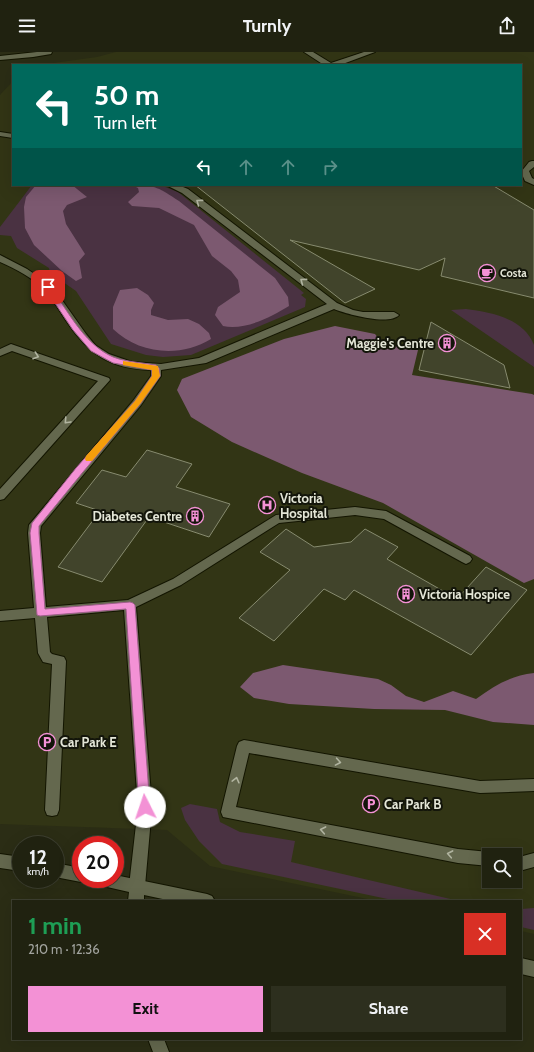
<!DOCTYPE html>
<meta charset="utf-8">
<style>
body{margin:0;font-family:Cabin,sans-serif;background:#2d2f1e;color:#f1f3f6;height:100vh;display:flex;flex-direction:column;font-size:15px;white-space:nowrap}
*{box-sizing:border-box;margin:0}
p{font-size:13px;color:#a2a49f}
.icon{flex:none;width:22px;height:22px;fill:none;stroke:currentColor;stroke-width:2;stroke-linecap:round;stroke-linejoin:round}
.map{position:relative;flex:1;overflow:hidden}
.side{position:absolute;left:12px;top:848px;width:510px;height:140px;display:flex;flex-direction:column;background:#202210;border-radius:0px;box-shadow:0 4px 16px #0002,0 0 0 1px #3d3f30}
.side>*{flex:none}
.hud{position:absolute;left:12px;top:12px;width:510px;height:122px;border-radius:0px;box-shadow:0 4px 16px #0002,0 0 0 1px #3d3f30;background:#00695c;color:#fff;overflow:hidden}
.tools{position:absolute;left:482px;top:796px;display:grid;gap:8px}
.tools a{display:grid;place-items:center;width:40px;height:40px;border-radius:0px;background:#202210;box-shadow:0 4px 16px #0002,0 0 0 1px #3d3f30;font-size:20px}
.speed{position:absolute;left:12px;top:784px;display:flex;gap:8px;font-size:20px;font-weight:700;text-align:center}
.speed>*{display:grid;place-content:center;width:52px;height:52px;border-radius:50%;background:#202210;box-shadow:0 4px 16px #0002,0 0 0 1px #3d3f30;line-height:1}
.speed small{font-size:10px;font-weight:400}
.speed .limit{border:6px solid #d22;background:#fff;color:#111}
.pin{position:absolute;display:grid;place-items:center;width:34px;height:34px;color:#fff;margin:-17px;border-radius:8px;box-shadow:0 2px 6px #0006}
.me{position:absolute;width:44px;margin:-22px;rotate:356deg;stroke-linejoin:round;filter:drop-shadow(0 0 3px #0008)}
.turn{display:flex;align-items:center;gap:14px;height:84px;padding:0 16px;font-size:18px}
.turn .icon{width:52px;height:52px;stroke-width:2.5}
.turn b{display:block;font-size:28px;line-height:34px}
.lanes{display:flex;align-items:center;height:38px;padding:0 16px;background:#0003;justify-content:center;gap:20px;direction:ltr}
.lanes .off{opacity:.35}
.round{display:grid;place-items:center;flex:none;width:42px;height:42px;border-radius:0px;background:#2d2f1e}
.summary{display:flex;align-items:center;justify-content:space-between;height:68px;padding:0 16px}
h1{font-size:24px;font-weight:700;line-height:30px;color:#1e9e55}
.action{display:flex;gap:8px;margin-top:auto;padding:8px 16px}
.action a{flex:1;height:46px;border-radius:0px;background:#f391d5;color:#111;font-size:16px;font-weight:700;line-height:46px;text-align:center}
.action a+a{background:#2d2f1e;color:#f1f3f6}
header{display:flex;justify-content:space-between;align-items:center;height:52px;padding:0 16px;background:#202210;font-size:18px;font-weight:700}
.map>svg:first-child{display:block}
</style>
<header><svg class="icon" aria-label="menu" viewBox="0 0 24 24"><path d="M4 6h16M4 12h16M4 18h16"/></svg>Turnly<svg class="icon" aria-label="share" viewBox="0 0 24 24"><path d="M12 15V3M7 8l5-5 5 5M5 13v7h14v-7"/></svg></header>
<div class="map">
<svg width="534" height="1000" viewBox="0 0 534 1000">
<rect width="100%" height="100%" fill="#2b2d15"/>
<path fill="#323515" fill-rule="evenodd" d="M116,0H534V882L521,879V849H377L210,814L167,778L0,772V43L13,29V133H521V13H39L97,5ZM489,803H515V829H489Z"/>
<path fill="#4a3242" d="M32,133H160L178,140L304,241L301,243L306,247L305,255L191,303L163,305L146,303L111,292L76,239L50,221L49,216L17,196L11,184L0,183V175Z
M466,257C490,260 524,266 534,293C534,299 534,308 534,315L451,258Z
M190,752L217,757L220,770L240,780L295,789L291,810L459,849H397L222,812L199,789L185,768L181,756Z
M534,856V878L521,875V857Z"/>
<path fill="#7c5970" d="M36,133H72L87,145L67,153L63,159L66,172L85,202L79,209L82,226L76,229L62,219L34,193L25,176L24,155L26,145Z
M132,133C156,133 159,136 179,149L275,226L288,245L289,254C271,265 244,279 223,274L215,263L218,255L240,240L238,228L231,219L212,204L194,173L159,156L132,154L128,150L139,140L138,136Z
M137,236L148,243L154,251L151,258V263L168,268L188,267L199,272L209,281L211,287C180,306 139,302 113,277V255L120,238Z
M335,274L375,282L383,292L418,298L412,323L532,342L534,343V527L524,531L383,451L302,421L232,390L191,365L177,338L182,327L284,287Z
M283,613L378,627L391,633L406,644L424,650L453,639L476,647C495,633 510,624 534,621V673L493,670L445,658L374,657L289,652L254,646L240,635L253,621Z"/>
<path fill="#41442b" stroke="#878b6f" d="M195,133H492L534,158V246L441,224L445,206L419,218L290,188L375,237L345,251Z
M431,270L504,313L510,336L419,318Z
M147,398L192,412L176,435L230,452L209,485L149,465L102,530L58,515L100,459L76,451L102,418L126,425Z
M286,477L314,495L351,490L365,477L398,495L387,507L457,547L486,515L527,538L471,603L354,538L345,548L324,537L274,589L239,566L290,518L260,500Z"/>
<g fill="none" stroke-linecap="round" stroke-linejoin="round">
<g stroke="#131501" stroke-width="2">
<path id="lane" d="M304,0H313L331,11L364,0H375L340,13H324Z
M0,80L13,82V86L0,84Z
M532,109H534V115L529,119L532,126L534,127V133L525,129L521,120L529,110Z
M166,133H178L188,137L337,251L353,258L363,260H394L399,263C389,274 346,262 334,257L206,311L161,318V324L141,353L41,474L40,481L46,555L128,548L173,527L276,463L355,455L386,459L470,504L472,507L470,510L466,512L462,510L384,467L355,463L279,471L181,533L136,555L152,755L145,834L142,839L137,841L132,839L129,834L138,755L124,558L47,565L50,600L52,602L64,605L66,609L59,758L57,763L52,764L47,763L45,758L52,612L43,610L38,601L35,566L0,569V559L34,556L28,481L29,473L133,349L151,324V318C111,317 89,303 67,270C60,260 55,249 46,240C34,226 16,217 0,210V203L27,217L49,232L57,241L86,282L95,293L109,302L132,310L161,312L199,306L327,252L182,141Z
M11,292L109,326L110,328L4,447L0,448V437L98,329L12,299L0,304V297Z
M244,688L480,729L534,727V739L480,741L249,701L236,755L458,797L489,800L495,803H489V814L458,811L223,765L221,760L237,694L239,690Z
M534,801V815L523,818L515,817V803L523,804Z"/>
</g>
<g stroke="#131501" stroke-width="2">
<path id="street" d="M0,802L21,805V819L0,816Z
M55,811L81,816V827L86,828L81,830L55,825Z
M115,823L207,842L212,844L215,849H172L144,843V849H128L129,840L94,832L91,827H115Z
M521,906L534,909V925L521,922Z
M148,987H164L169,1000H153Z"/>
</g>
<g stroke="#131501" stroke-width="2">
<path id="secondary" d="M37,0H52L51,2L33,5L0,8V4Z"/>
</g>
<use href="#lane" fill="#64684e" fill-rule="evenodd"/>
<use href="#street" fill="#64684e" fill-rule="evenodd"/>
<use href="#secondary" fill="#64684e" fill-rule="evenodd"/>
</g>
<defs><path id="oneway-chevron" d="M-2-3.5L2.5 0L-2 3.5" fill="none" stroke-width="1.6" stroke-linecap="round" stroke-linejoin="round"/></defs>
<g stroke="#b1b4a0">
<use href="#oneway-chevron" transform="translate(199 150) rotate(-143)"/>
<use href="#oneway-chevron" transform="translate(303 229) rotate(-143)"/>
<use href="#oneway-chevron" transform="translate(36 304) rotate(19)"/>
<use href="#oneway-chevron" transform="translate(67 369) rotate(133)"/>
<use href="#oneway-chevron" transform="translate(338 710) rotate(10)"/>
<use href="#oneway-chevron" transform="translate(236 728) rotate(-76)"/>
<use href="#oneway-chevron" transform="translate(323 778) rotate(-169)"/>
<use href="#oneway-chevron" transform="translate(450 802) rotate(-169)"/>
</g>
<path fill="#f391d5" stroke="#9e5e8a" d="M48,233L50,234C68,259 87,298 119,307C131,310 143,311 156,313L159,316L160,324L140,352L83,420L39,474V481L45,557L130,550L133,551L135,553L150,755L148,758L145,759L141,758L139,755L126,557L40,564L37,563L30,481L32,471L76,416L135,349L152,324V318L113,311L91,299L73,278L44,235Z"/>
<path fill="#f59e0b" d="M123,309L158,314L160,324L140,352L92,409H86L85,407L86,404L135,349L152,324V318L123,313Z"/>
<defs>
<g id="cafe-ring" transform="scale(0.9)"><circle r="9.5" fill="#13150a" stroke="#f391d5" stroke-width="1.5"/><path d="M-5.5-4.5H6V0H3Q3 3.5 0 3.5H-2.5Q-5.5 3.5-5.5 0ZM3-3.2v2h1.7v-2ZM-6 4.5H4V6H-6Z" fill="#f391d5"/></g>
<g id="building-ring" transform="scale(0.9)"><circle r="9.5" fill="#13150a" stroke="#f391d5" stroke-width="1.5"/><path d="M-4-6H4V6H1V3H-1V6H-4ZM-2.5-4.3h1.7v1.8h-1.7ZM.8-4.3h1.7v1.8H.8ZM-2.5-1h1.7V.8h-1.7ZM.8-1h1.7V.8H.8Z" fill="#f391d5"/></g>
<g id="hospital-ring" transform="scale(0.9)"><circle r="9.5" fill="#13150a" stroke="#f391d5" stroke-width="1.5"/><path d="M-5-5h3v3.5h4V-5h3V5h-3V1.5h-4V5h-3Z" fill="#f391d5"/></g>
<g id="parking-ring" transform="scale(0.9)"><circle r="9.5" fill="#13150a" stroke="#f391d5" stroke-width="1.5"/><path d="M-3.5-5.5H1a3.5 3.5 0 0 1 0 7H-1V5.5H-3.5ZM-1-3.4V-.6H.8a1.4 1.4 0 0 0 0-2.8Z" fill="#f391d5"/></g>
</defs>
<g fill-rule="evenodd">
<use href="#cafe-ring" x="487" y="221"/>
<use href="#building-ring" x="447" y="291"/>
<use href="#hospital-ring" x="267" y="453"/>
<use href="#building-ring" x="195" y="464"/>
<use href="#building-ring" x="406" y="542"/>
<use href="#parking-ring" x="47" y="690"/>
<use href="#parking-ring" x="371" y="752"/>
</g>
<g text-anchor="middle" dominant-baseline="central" stroke-width="4" stroke-linejoin="round" paint-order="stroke">
<g font-size="11" font-weight="bold" fill="#e4e6d7" stroke="#13150a" text-anchor="start">
<text x="500" y="221">Costa</text>
</g>
<g font-size="13" font-weight="bold" fill="#e4e6d7" stroke="#13150a" text-anchor="start">
<text x="434" y="291" text-anchor="end">Maggie's Centre</text>
<text x="280" y="446">Victoria<tspan x="280" dy="15">Hospital</tspan></text>
<text x="182" y="464" text-anchor="end">Diabetes Centre</text>
<text x="419" y="542">Victoria Hospice</text>
<text x="60" y="690">Car Park E</text>
<text x="384" y="752">Car Park B</text>
</g>
</g>
</svg>
<div class="tools">
<a><svg class="icon" aria-label="search" viewBox="0 0 24 24"><circle cx="10" cy="10" r="6"/><path d="M15 15l6 6"/></svg></a>
</div>
<div class="speed"><div>12<small>km/h</small></div><div class="limit">20</div></div>
<div class="pin" style="left:48px;top:235px;background:#d93025"><svg class="icon" aria-label="arrive" viewBox="0 0 24 24"><path d="M6 21V4h12l-3 4 3 4H6"/></svg></div>
<svg class="me" style="left:145px;top:755px" viewBox="-20 -20 40 40"><circle r="19" fill="#fff"/><path d="M0-13L10 11 0 6-10 11z" fill="#f391d5"/></svg>
<div class="hud">
<div class="turn"><svg class="icon" aria-label="left" viewBox="0 0 24 24"><path d="M17 20v-9H6M10 6l-5 5 5 5"/></svg><div><b>50 m</b>Turn left</div></div>
<div class="lanes"><svg class="icon" aria-label="left" viewBox="0 0 24 24"><path d="M17 20v-9H6M10 6l-5 5 5 5"/></svg><svg class="icon off" aria-label="ahead" viewBox="0 0 24 24"><path d="M12 20V5M6 11l6-6 6 6"/></svg><svg class="icon off" aria-label="ahead" viewBox="0 0 24 24"><path d="M12 20V5M6 11l6-6 6 6"/></svg><svg class="icon off" aria-label="right" viewBox="0 0 24 24"><path d="M7 20v-9h11M14 6l5 5-5 5"/></svg></div>
</div>
<section class="side">
<div class="summary"><div><h1>1 min</h1><p>210 m · 12:36</p></div><a class="round" style="background:#d93025;color:#fff"><svg class="icon" aria-label="close" viewBox="0 0 24 24"><path d="M6 6l12 12M18 6L6 18"/></svg></a></div>
<div class="action"><a>Exit</a><a>Share</a></div>
</section>
</div>
